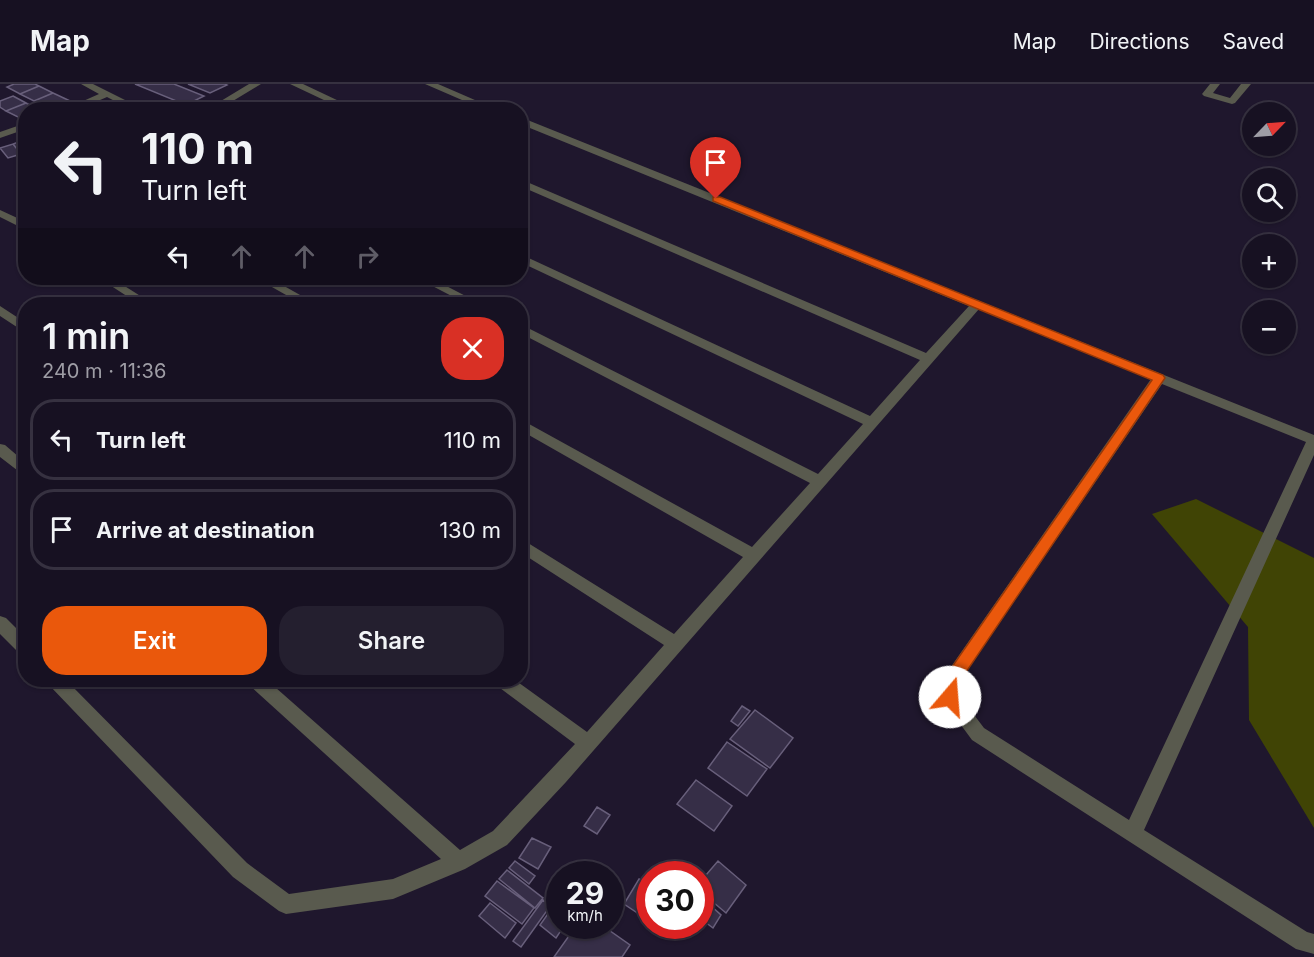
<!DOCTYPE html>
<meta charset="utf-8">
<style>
body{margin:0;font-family:Inter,sans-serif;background:#241f2f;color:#f1f3f6;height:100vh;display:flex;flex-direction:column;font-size:22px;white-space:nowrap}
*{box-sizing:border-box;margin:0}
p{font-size:20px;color:#9e9da5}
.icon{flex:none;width:33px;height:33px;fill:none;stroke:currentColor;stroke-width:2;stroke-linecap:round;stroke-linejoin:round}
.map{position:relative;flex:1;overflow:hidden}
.details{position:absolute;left:18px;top:213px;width:510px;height:390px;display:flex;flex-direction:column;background:#171122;border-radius:24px;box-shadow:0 2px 4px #0004,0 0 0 2px #363140}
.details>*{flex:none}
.hud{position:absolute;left:18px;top:18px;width:510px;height:183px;border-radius:24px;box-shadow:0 2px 4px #0004,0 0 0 2px #363140;background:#171122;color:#f1f3f6;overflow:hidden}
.needle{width:39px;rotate:65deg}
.buttons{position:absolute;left:1242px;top:18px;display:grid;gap:12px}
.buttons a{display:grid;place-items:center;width:54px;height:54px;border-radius:50%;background:#171122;box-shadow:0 2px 4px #0004,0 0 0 2px #363140;font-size:30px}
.speed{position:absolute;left:546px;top:777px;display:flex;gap:12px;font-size:30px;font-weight:700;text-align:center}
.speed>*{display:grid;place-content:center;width:78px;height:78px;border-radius:50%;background:#171122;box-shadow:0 2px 4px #0004,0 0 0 2px #363140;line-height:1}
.speed small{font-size:15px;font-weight:400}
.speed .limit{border:9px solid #d22;background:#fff;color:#111}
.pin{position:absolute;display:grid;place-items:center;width:51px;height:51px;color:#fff;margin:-62px -26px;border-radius:50% 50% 50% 0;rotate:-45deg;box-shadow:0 0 6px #0007}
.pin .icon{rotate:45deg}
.me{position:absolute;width:66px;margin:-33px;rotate:18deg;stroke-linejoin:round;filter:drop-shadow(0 0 4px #0008)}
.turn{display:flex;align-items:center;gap:21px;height:126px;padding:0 24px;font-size:27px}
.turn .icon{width:78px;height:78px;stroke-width:2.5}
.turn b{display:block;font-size:42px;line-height:51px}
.lanes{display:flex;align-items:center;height:57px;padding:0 24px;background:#0003;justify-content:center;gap:30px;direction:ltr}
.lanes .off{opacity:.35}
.round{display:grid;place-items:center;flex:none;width:63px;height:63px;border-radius:24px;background:#241f2f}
.overview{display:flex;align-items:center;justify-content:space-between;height:102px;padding:0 24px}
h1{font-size:36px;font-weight:600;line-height:45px}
.action{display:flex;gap:12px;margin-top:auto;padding:12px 24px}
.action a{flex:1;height:69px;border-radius:24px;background:#ea580c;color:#fff;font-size:24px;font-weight:600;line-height:69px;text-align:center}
.action a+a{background:#241f2f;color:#f1f3f6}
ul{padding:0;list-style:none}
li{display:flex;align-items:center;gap:18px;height:81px;margin:0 12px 9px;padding:0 12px;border:3px solid #363140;border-radius:24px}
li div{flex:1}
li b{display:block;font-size:22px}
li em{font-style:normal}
header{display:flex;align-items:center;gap:36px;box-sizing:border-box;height:84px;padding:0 30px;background:#171122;border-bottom:2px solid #363140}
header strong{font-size:28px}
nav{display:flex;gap:33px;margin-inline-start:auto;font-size:21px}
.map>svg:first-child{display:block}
</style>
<header>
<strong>Map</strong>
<nav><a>Map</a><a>Directions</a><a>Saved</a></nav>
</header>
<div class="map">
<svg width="1314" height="873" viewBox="0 0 1314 873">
<rect width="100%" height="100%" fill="#1f172d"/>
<path fill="#404405" d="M1196,415L1314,474V744L1249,636L1248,543L1152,430Z"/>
<path fill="#362e47" stroke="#685f7b" stroke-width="1.5" d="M14,0H35L39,2L20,10L7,3Z
M135,0H174L204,12L186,21Z
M188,0H225L227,1L210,9Z
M39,2L53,9L34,17L20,10Z
M53,9L68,16L48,24L34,17Z
M13,12L26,19L6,27L0,23V17Z
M26,19L39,26H26V32L20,34L6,27Z
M26,55V68L21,70L13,60Z
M13,60L21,70L8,74L0,64Z
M742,622L750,627L738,642L731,637Z
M755,626L793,654L770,684L730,655Z
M727,658L767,685L747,712L708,684Z
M696,696L732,722L714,747L677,720Z
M597,723L610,731L597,750L584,742Z
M532,754L551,763L538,785L519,774Z
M515,777L535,792L529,800L509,784Z
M718,777L746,801L726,829L700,807V798Z
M507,786L543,814L535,824L499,795Z
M639,795L650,802V827L645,834L624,820Z
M497,797L534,824L522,840L485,812Z
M543,816L551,821L521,863L513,857Z
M490,819L516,839L505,854L479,832Z
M710,821L721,831L713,844L700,834Z
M552,824L560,829V842H564L556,854L540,841Z
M576,842H603L630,861L622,873H554Z
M658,842H673L666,853L655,846Z"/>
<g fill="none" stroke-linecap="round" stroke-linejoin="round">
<path fill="#595a4e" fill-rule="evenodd" d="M81,0H93L145,26H132L107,13L77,26H63L99,10Z
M249,0H261L218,26H206Z
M290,0H303L358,26H345Z
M425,0H438L498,26H485Z
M1210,0H1220L1213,9L1230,14L1241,0H1251L1235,19L1232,20L1204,12L1202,10Z
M520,33L1314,351V371L1144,746L1307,848L1314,850V870L1296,865L972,656L944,618L941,613L946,590L1151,295L979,225L566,698L507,761L465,785L393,815L286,830L279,827L233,793L49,601L47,596H66L247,779L289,810L393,795L441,775L249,601L247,596H267L460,766L493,747L575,660L496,601L494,596H515L587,648L664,561L520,468V454L674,550L743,473L520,346V335L752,463L810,399L520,249V240L818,390L863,340L520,178V170L870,332L920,276L520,102V95L926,269L969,222L520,40ZM1162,300L1306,358L1129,736L984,644L959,611L960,597Z
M26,39V45L0,54V48Z
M0,126L26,138V146L0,133Z
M99,194H112L153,220H139Z
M256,194H270L316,220H302Z
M417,194H431L481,220H467Z
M0,222L26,239V249L0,232Z
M0,360L5,361L26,379V393L0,373Z
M0,532L6,534L26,554V572L20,570L0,550Z"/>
</g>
<path fill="#ea580c" stroke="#983908" stroke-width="1.5" d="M713,113H720L1163,291L1165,294L960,597L956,618L950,620L945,618L942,613L947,590L1152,296L713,117Z"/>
</svg>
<div class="buttons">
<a><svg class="needle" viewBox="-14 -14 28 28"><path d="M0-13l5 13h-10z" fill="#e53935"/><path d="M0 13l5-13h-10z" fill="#9e9da5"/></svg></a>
<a><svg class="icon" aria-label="search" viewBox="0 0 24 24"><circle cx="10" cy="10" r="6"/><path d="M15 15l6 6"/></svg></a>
<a>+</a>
<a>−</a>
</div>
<div class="speed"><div>29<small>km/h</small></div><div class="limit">30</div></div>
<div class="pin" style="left:716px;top:115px;background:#d93025"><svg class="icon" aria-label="arrive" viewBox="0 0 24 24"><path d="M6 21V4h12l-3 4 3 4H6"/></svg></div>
<svg class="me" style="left:950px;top:613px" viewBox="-20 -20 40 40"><circle r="19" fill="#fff"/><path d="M0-13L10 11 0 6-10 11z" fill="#ea580c"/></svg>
<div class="hud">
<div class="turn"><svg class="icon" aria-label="left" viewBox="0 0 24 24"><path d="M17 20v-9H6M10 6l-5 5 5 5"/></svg><div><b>110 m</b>Turn left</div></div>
<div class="lanes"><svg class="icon" aria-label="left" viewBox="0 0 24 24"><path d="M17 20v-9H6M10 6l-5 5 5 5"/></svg><svg class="icon off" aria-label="ahead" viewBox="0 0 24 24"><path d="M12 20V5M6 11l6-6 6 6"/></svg><svg class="icon off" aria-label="ahead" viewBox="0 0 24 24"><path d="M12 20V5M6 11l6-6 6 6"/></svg><svg class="icon off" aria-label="right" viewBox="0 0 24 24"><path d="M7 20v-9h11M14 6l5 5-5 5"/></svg></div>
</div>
<section class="details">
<div class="overview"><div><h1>1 min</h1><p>240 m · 11:36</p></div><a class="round" style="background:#d93025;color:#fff"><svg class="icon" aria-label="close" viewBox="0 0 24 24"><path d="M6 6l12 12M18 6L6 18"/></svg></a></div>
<ul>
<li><svg class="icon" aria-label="left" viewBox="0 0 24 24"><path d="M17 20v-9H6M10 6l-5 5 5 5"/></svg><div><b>Turn left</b></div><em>110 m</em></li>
<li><svg class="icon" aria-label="arrive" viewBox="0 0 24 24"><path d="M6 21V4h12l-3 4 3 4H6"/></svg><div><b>Arrive at destination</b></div><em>130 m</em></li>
</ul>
<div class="action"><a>Exit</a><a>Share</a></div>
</section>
</div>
